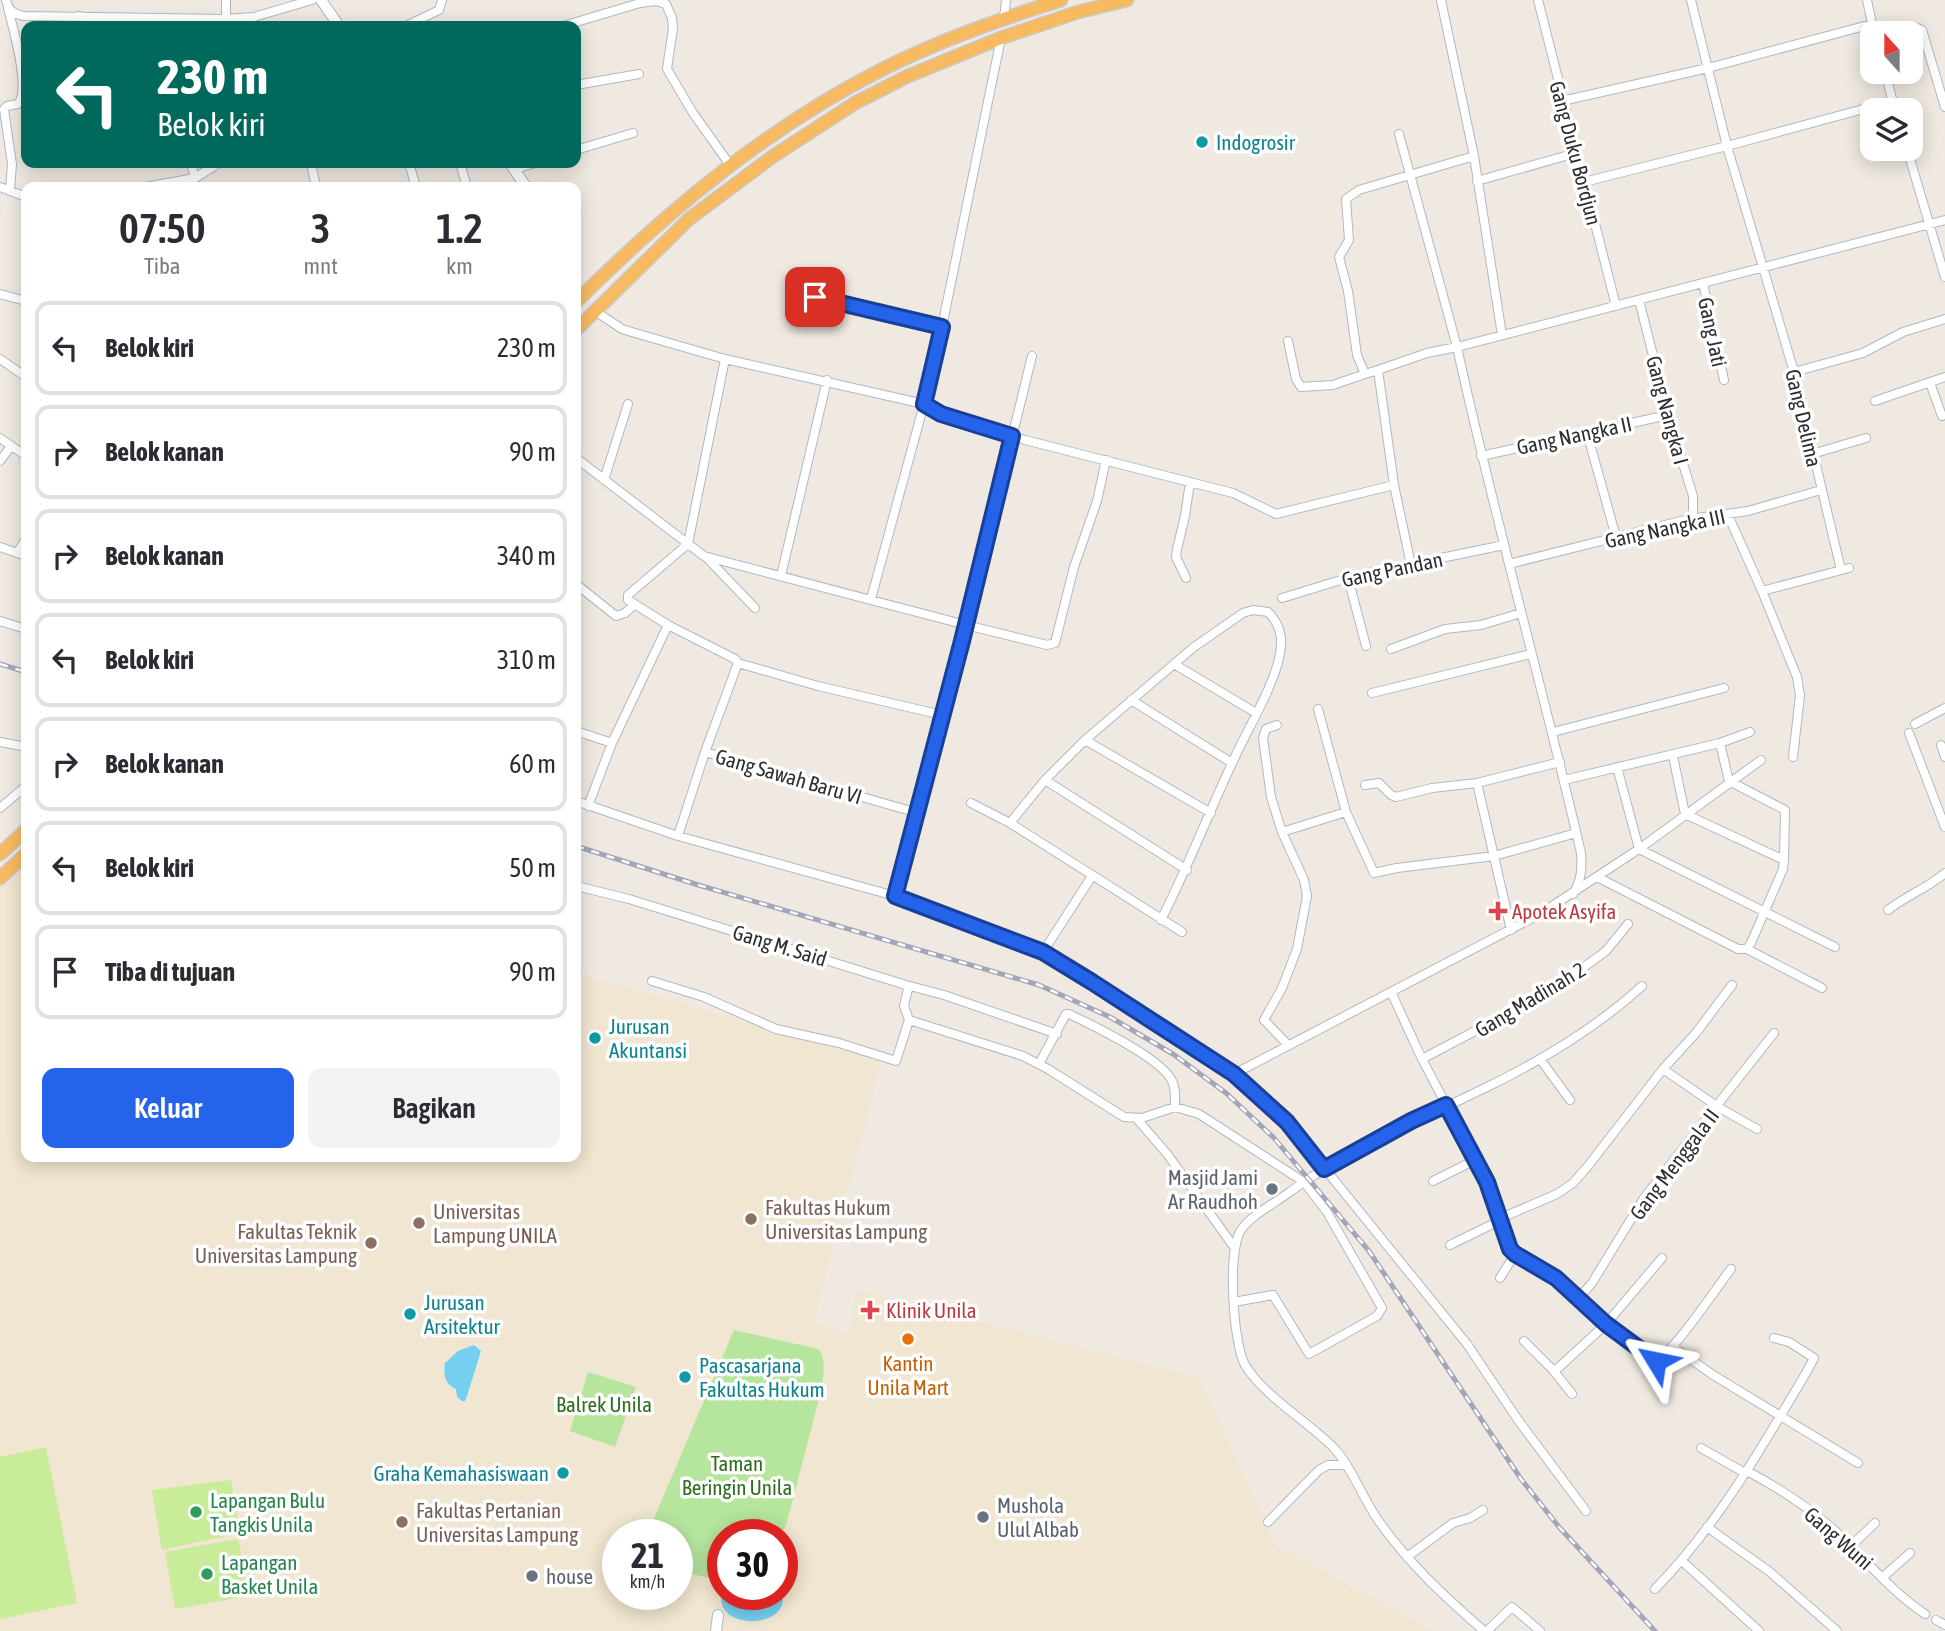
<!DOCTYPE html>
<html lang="id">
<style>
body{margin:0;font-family:"Asap Condensed",sans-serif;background:#f2f2f3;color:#2b2b33;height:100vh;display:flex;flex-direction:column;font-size:26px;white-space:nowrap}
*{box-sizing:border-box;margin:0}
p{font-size:23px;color:#7c7c81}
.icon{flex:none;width:38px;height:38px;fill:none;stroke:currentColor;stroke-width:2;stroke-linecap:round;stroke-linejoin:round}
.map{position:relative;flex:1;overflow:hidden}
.panel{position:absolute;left:21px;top:182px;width:560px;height:980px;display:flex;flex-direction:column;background:#fff;border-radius:14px;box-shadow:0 4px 18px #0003}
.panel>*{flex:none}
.top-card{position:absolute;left:21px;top:21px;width:560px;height:147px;border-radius:14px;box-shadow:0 4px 18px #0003;background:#00695c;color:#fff;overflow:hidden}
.needle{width:46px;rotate:339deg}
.fabs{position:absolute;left:1860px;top:21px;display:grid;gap:14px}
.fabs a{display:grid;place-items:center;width:63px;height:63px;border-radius:14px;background:#fff;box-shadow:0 4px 18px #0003;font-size:35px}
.speed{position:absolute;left:602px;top:1519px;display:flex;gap:14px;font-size:35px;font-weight:700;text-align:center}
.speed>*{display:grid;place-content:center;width:91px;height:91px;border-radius:50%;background:#fff;box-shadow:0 4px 18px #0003;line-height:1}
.speed small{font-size:18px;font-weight:400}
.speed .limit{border:10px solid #d22;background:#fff;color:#111}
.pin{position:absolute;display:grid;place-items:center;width:60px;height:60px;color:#fff;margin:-30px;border-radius:14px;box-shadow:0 4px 10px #0006}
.me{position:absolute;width:77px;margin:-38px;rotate:305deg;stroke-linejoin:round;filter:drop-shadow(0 0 5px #0008)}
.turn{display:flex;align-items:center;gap:24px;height:147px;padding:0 21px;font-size:32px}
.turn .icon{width:91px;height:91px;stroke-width:2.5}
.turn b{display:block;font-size:49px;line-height:60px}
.eta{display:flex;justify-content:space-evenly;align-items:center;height:119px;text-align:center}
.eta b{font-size:42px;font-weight:600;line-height:49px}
.button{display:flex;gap:14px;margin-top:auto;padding:14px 21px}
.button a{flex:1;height:80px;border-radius:14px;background:#2563eb;color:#fff;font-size:28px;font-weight:600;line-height:80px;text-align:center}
.button a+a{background:#f2f2f3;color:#2b2b33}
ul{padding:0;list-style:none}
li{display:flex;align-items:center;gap:21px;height:94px;margin:0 14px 10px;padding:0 7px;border:4px solid #e1e1e2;border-radius:14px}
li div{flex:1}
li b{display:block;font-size:26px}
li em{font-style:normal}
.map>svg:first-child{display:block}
</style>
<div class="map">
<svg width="1945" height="1631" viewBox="0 0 1945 1631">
<rect width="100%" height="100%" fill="#efe9e1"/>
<path fill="#f0e6d1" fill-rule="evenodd" d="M26,863V1157H576V973L881,1061L813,1322L849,1335L857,1290L1199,1378L1275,1545L1433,1631H0V886ZM618,1535H677V1594H618ZM723,1535H782V1594H723Z"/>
<path fill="#b6e59e" d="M734,1330L818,1349C827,1359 823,1374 822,1387L787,1522L781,1535H723V1571L710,1578L677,1571V1535H647Z
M588,1372L636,1387L615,1447L570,1431Z"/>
<path fill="#c9ec9a" d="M46,1447L77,1603L0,1619V1457Z
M231,1480L240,1533L162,1550L152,1490Z
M238,1539L249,1596L175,1609L165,1552Z"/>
<path fill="#75cff0" d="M474,1345L481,1351L467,1396L465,1401H462L457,1397L456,1389C445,1384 443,1375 445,1363L458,1351Z
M723,1591V1594H782V1592C793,1631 709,1631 723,1591Z"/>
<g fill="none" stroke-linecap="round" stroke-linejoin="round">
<g stroke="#b4b7c1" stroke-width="10">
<path id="minor" d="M6,0C9,11 13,13 23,16L226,19L254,17L312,0
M1441,0L1474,156L1502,335
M1538,0L1616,306
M1691,0L1727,146L1794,372L1841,570
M1867,0L1874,33
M8,8C13,28 31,89 18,104L7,106L4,109L12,164L10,190
M79,16L81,26
M1004,18L1006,0
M226,19V0
M406,26L439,10L442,0
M563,26L640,3L656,1L666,4L672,18L673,28L667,69L693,113L730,165
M1885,72L1895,110
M576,85L639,74
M1562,101L1708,68L1872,24L1880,28H1917L1922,30L1945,107
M1399,134L1457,347L1427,353L1378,370L1394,485L1411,565
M1907,149L1945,277
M576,150L633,133
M191,163L195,178
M311,163L316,187
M409,163L416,187
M460,163L467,187
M515,169L535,163
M1477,181L1576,153
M1584,182L1727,146L1893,101
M0,187L26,197
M145,187L195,178L219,163
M1703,283L1724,380
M790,291L942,327
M0,294L26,301
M1639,300L1668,415L1693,496V512L1689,519
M595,311L622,329L635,333L725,359L924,404L941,414L1025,440L1233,493L1276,514L1394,485
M1288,341L1296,379L1301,387L1333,385L1365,374
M1032,356L966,625L1047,645L1055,643L1074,567L1097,501L1106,460
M0,359L26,377
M1378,370L1365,374L1357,355L1348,291L1339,257L1349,240L1346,199L1359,190L1474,156
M1794,372L1863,353L1903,332L1945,319
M1930,383L1942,416
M1875,401L1945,377
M1587,433L1616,537
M0,438L26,456
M1812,454L1866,438
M1481,456L1668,415
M576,458L704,556L966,625L895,896
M0,461L11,446
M604,480L628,404
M1728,515L1762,591L1849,568
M0,547L26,556
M17,553L26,539
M707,558L755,608
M1509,564L1689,519L1748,511L1821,490
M781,576L827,380
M1186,578L1176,557L1177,549L1185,516L1190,482
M1348,578L1366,646
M576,584L616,616L625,613L634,605
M1762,591L1797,677L1800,695L1793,757
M1282,598L1354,576L1504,545
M871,599L924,404L942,327L1001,38
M0,621L26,629
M668,625L735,659L738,663L705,752
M1391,649L1445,629L1481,625L1521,613
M738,663L818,686L942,715
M1174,664L1256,713
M1372,693L1531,654
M1131,700L1232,763
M1318,709L1346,812
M1915,724L1945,708
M1277,725L1266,729L1263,738L1271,797L1282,832
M576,731L612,743
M1553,732L1724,688
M1909,733L1945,827
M1085,740L1211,813
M0,742L26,747
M1720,743L1750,732
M1941,745L1945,757
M1617,767L1639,849L1835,947
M1045,780L1187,870
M1564,780L1720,743L1729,781L1785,810L1784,860
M1477,783L1560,762
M1365,785L1379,783L1391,795L1396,797L1432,788L1477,783L1511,930
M576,801L678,836L895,896L1043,952L1234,1074L1287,1122L1467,1344L1518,1420L1586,1511
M971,803L1010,823L1182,932
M588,806L612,743L668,625L628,600V595L688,544L725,359
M0,808L26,786
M1010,823L1045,780L1085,740L1194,647L1243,613L1253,610L1268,612C1277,621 1282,633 1281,646C1279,678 1248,728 1234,759C1209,812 1188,867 1161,920
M678,836L705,752L918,813
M1597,877L1738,949H1747L1751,943L1783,869L1784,860L1685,814L1673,756
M576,886L629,899L906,985L908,989L904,1006L909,1020L896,1061L839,1043L776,1029L704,997L652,981
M1573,894C1582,879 1582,869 1581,853C1542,684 1494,517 1457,347L1945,220
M1888,910C1906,896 1927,888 1945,873
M1747,949L1822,988
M1043,952L1092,876
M906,985L944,995L1057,1034
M1391,992L1422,1059L1487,1182L1510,1249L1515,1254L1556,1278L1606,1324L1655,1361C1673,1354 1716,1288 1731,1269
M909,1020L1023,1056L1048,1069L1124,1117L1142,1118L1175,1107L1199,1114L1304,1182L1327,1212L1382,1308L1377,1316L1309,1354L1273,1295L1234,1302
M1288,1045L1264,1020L1282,988L1297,949L1307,896L1304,880L1282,832L1346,812L1374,873L1397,868L1494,856L1576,833
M1422,1059L1551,991L1606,951L1628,924
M1540,1059L1570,1100
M1039,1064L1066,1014H1069C1094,1026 1157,1056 1171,1079C1176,1087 1175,1098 1175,1107
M1663,1069L1718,1107L1757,1129
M1234,1074L1540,914L1639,849L1761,760
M1137,1119L1168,1155L1234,1247
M1433,1181L1475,1160
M1501,1218L1557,1194L1573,1183L1588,1166L1663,1069L1696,1033L1732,985
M1450,1245L1501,1220
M1500,1278L1515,1254
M1579,1298L1592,1283L1644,1198L1774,1033
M1524,1341L1553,1370L1557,1369L1606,1324L1662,1258
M1672,1346L1713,1375L1858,1463
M1553,1370L1572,1394
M1701,1448L1745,1473
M1747,1471C1777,1487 1808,1507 1833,1529C1864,1557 1890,1591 1925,1614
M1268,1522L1319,1470L1328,1465H1347
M1707,1527L1770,1572L1837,1631
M1851,1546L1875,1523
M1407,1557L1453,1523L1470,1518L1483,1510
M1682,1561L1759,1631
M1883,1577L1910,1553
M1655,1589C1703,1540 1741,1482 1776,1423C1789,1401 1803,1380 1814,1358L1789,1342L1774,1338
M1936,1620L1945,1625
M1484,1631C1445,1597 1408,1563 1378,1520C1362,1497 1353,1469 1334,1448C1308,1422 1263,1395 1245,1365C1233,1343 1227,1251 1241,1230C1252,1214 1276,1203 1291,1191C1350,1148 1417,1121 1483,1089C1539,1062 1595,1029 1642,986
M1487,1631L1512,1607L1540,1631"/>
</g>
<g stroke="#b4b7c1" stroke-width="12">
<path id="tertiary" d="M321,0L339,26
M510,163L526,187
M716,1631L718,1615"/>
</g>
<g stroke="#c9c9c9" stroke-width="15">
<path id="trunk" d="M576,302C667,211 768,127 883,69C940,40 1000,19 1061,0
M576,330L689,219L772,157L855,103L908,76L1001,38L1078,12L1127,0
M0,854L26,830
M0,878L26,854"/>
</g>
<use href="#minor" stroke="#fff" stroke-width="8"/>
<use href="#tertiary" stroke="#fff" stroke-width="10"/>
<use href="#trunk" stroke="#f8ba60" stroke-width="12"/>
<g stroke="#a3a6b8" stroke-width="5">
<path id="rail" d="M0,664L26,672
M576,846L695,884L1039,985L1110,1017L1173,1054L1226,1093L1274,1138L1369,1251L1521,1479L1559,1527L1655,1631"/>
</g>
<use href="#rail" stroke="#fff" stroke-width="2.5" stroke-dasharray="8" stroke-linecap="butt"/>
</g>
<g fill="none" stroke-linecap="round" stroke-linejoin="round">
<g stroke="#184099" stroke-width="18">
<path id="route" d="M815,297L942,327L924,404L941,414L1012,436L962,641L895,896L1043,952L1092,982L1234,1074L1287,1122L1324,1169L1411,1121L1446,1105L1487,1182L1510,1249L1515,1254L1556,1278L1606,1324L1656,1361"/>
</g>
<use href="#route" stroke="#2563eb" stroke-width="12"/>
</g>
<g fill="#0f9aa8" stroke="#fff" stroke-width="2.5">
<circle cx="1202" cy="142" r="7"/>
<circle cx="595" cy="1038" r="7"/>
<circle cx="410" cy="1314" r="7"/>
<circle cx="685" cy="1377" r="7"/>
<circle cx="563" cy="1473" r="7"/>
</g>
<g fill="#e0444e" stroke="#fff" stroke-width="2.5">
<path d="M1494.5 900.5h7v7h7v7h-7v7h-7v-7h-7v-7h7z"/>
<path d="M866.5 1299.5h7v7h7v7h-7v7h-7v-7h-7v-7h7z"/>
</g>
<g fill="#6b7280" stroke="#fff" stroke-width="2.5">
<circle cx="1272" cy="1189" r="7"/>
<circle cx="983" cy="1517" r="7"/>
<circle cx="532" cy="1576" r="7"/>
</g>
<g fill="#8d6e63" stroke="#fff" stroke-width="2.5">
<circle cx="751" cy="1219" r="7"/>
<circle cx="419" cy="1223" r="7"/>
<circle cx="371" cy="1243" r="7"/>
<circle cx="402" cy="1522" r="7"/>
</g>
<circle fill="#e8710a" stroke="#fff" stroke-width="2.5" cx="908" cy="1339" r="7"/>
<g fill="#2e9e5b" stroke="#fff" stroke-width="2.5">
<circle cx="196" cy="1512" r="7"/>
<circle cx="207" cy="1574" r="7"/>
</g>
<g text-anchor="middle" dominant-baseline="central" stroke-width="7" stroke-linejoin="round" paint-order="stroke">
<g font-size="21" fill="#0d838f" stroke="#fff" text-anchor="start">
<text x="1216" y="142">Indogrosir</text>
<text x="609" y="1026">Jurusan<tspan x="609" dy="24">Akuntansi</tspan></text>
<text x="424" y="1302">Jurusan<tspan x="424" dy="24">Arsitektur</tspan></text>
<text x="699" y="1365">Pascasarjana<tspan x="699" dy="24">Fakultas Hukum</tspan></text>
<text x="549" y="1473" text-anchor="end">Graha Kemahasiswaan</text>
</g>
<g font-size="21" fill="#2e2e2e" stroke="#fff">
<text transform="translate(1576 153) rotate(75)">Gang Duku Bordjun</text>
<text transform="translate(1713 332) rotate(78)">Gang Jati</text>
<text transform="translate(1668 410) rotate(75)">Gang Nangka I</text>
<text transform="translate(1804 418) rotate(77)">Gang Delima</text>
<text transform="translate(1574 435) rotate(-12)">Gang Nangka II</text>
<text transform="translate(1665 528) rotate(-12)">Gang Nangka III</text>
<text transform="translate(1392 569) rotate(-12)">Gang Pandan</text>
<text transform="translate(789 776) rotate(16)">Gang Sawah Baru VI</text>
<text transform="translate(780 945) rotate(17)">Gang M. Said</text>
<text transform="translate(1530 999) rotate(-31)">Gang Madinah 2</text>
<text transform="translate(1674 1164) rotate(-53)">Gang Menggala II</text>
<text transform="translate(1839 1538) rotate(41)">Gang Wuni</text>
</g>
<g font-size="21" fill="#be3a42" stroke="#fff" text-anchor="start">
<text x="1512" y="911">Apotek Asyifa</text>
<text x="886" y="1310">Klinik Unila</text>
</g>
<g font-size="21" fill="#5b616d" stroke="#fff" text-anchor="start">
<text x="1258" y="1177" text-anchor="end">Masjid Jami<tspan x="1258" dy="24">Ar Raudhoh</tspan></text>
<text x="997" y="1505">Mushola<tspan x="997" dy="24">Ulul Albab</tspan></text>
<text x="546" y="1576">house</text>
</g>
<g font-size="21" fill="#785e54" stroke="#fff" text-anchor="start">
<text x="765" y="1207">Fakultas Hukum<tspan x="765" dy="24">Universitas Lampung</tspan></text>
<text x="433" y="1211">Universitas<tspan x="433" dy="24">Lampung UNILA</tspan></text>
<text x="357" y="1231" text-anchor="end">Fakultas Teknik<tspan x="357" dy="24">Universitas Lampung</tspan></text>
<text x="416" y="1510">Fakultas Pertanian<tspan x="416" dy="24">Universitas Lampung</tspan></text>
</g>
<g font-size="21" fill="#c56008" stroke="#fff">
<text x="908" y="1363">Kantin<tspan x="908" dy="24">Unila Mart</tspan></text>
</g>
<g font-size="21" fill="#2c6e1b" stroke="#fff">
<text x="604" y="1404">Balrek Unila</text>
<text x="737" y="1463">Taman<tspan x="737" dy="24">Beringin Unila</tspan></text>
</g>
<g font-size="21" fill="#27864d" stroke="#fff" text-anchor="start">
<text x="210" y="1500">Lapangan Bulu<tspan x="210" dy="24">Tangkis Unila</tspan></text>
<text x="221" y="1562">Lapangan<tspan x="221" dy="24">Basket Unila</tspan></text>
</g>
</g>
</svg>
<div class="fabs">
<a><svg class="needle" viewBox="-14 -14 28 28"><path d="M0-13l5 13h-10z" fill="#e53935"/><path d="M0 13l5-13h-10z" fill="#7c7c81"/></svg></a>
<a><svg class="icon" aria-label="layers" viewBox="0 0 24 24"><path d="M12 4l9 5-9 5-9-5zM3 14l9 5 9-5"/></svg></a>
</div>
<div class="speed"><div>21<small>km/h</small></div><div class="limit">30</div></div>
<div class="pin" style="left:815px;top:297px;background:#d93025"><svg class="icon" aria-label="arrive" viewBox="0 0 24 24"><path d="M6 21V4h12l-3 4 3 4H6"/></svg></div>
<svg class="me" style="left:1656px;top:1361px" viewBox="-20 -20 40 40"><path d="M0-17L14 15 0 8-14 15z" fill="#2563eb" stroke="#fff" stroke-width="4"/></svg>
<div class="top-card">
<div class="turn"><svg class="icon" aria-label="left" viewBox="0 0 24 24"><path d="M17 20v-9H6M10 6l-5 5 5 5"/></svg><div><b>230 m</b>Belok kiri</div></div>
</div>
<section class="panel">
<div class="eta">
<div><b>07:50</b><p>Tiba</p></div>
<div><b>3</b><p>mnt</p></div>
<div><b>1.2</b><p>km</p></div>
</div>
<ul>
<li><svg class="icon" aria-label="left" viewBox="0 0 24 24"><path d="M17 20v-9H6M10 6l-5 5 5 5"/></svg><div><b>Belok kiri</b></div><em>230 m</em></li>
<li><svg class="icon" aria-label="right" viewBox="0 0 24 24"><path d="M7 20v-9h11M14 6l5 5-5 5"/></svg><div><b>Belok kanan</b></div><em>90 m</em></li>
<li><svg class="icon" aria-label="right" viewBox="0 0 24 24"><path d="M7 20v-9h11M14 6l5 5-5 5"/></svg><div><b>Belok kanan</b></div><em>340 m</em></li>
<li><svg class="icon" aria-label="left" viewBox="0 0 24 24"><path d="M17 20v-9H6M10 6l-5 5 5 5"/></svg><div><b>Belok kiri</b></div><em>310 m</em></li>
<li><svg class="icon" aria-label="right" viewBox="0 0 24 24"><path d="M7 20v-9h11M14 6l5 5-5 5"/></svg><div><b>Belok kanan</b></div><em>60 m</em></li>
<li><svg class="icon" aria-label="left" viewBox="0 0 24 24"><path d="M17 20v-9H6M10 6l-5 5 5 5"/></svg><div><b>Belok kiri</b></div><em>50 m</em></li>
<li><svg class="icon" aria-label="arrive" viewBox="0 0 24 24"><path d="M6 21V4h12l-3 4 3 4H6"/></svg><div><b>Tiba di tujuan</b></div><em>90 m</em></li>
</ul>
<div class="button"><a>Keluar</a><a>Bagikan</a></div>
</section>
</div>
